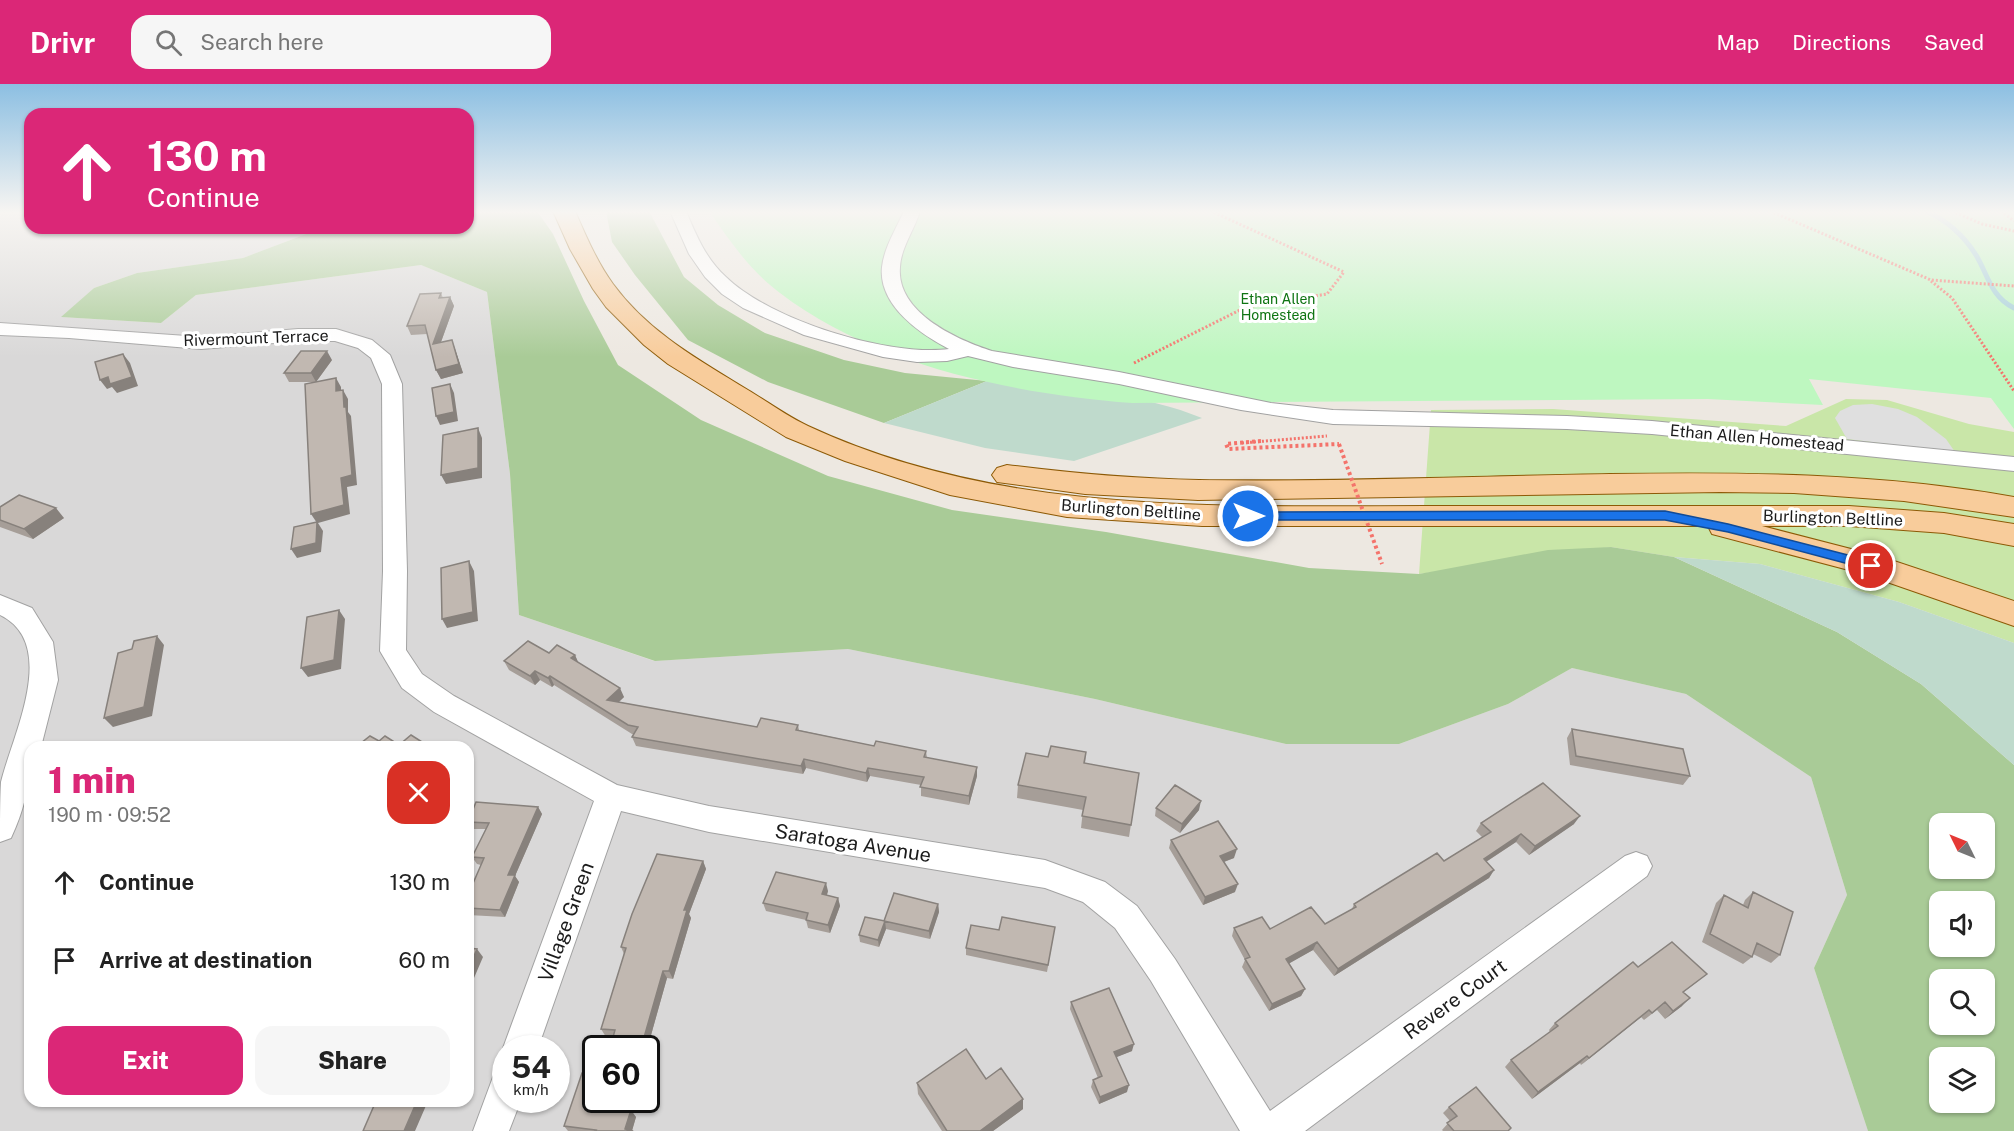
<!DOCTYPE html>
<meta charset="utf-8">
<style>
body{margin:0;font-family:"Public Sans",sans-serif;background:#f6f6f6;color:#222;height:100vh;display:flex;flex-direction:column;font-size:22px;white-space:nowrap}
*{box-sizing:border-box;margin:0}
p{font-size:20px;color:#767676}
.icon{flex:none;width:33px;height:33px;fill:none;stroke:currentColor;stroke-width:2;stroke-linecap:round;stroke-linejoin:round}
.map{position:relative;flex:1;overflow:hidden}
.drawer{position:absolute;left:24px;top:657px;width:450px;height:366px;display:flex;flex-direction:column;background:#fff;border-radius:18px;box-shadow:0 2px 4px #0004}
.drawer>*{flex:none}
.top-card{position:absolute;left:24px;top:24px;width:450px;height:126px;border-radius:18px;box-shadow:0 2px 4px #0004;background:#db2777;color:#fff;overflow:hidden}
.needle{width:39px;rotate:313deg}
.tools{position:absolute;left:1929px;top:729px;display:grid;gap:12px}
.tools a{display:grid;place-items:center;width:66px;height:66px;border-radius:12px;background:#fff;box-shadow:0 2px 4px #0004;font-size:30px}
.speed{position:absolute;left:492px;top:951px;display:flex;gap:12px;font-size:30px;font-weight:700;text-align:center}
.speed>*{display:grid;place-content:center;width:78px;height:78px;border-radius:50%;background:#fff;box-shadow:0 2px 4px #0004;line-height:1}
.speed small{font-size:15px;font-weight:400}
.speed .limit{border:3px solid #111;border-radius:9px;background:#fff;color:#111}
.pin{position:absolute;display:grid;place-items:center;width:51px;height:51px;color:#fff;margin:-26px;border:3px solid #fff;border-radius:50%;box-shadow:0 2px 6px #0007}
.me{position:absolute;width:66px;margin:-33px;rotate:90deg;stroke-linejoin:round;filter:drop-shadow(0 0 4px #0008)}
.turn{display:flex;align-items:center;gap:21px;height:126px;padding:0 24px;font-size:27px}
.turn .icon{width:78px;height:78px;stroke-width:2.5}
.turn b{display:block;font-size:42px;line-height:51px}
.round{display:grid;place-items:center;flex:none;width:63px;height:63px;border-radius:18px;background:#f6f6f6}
.head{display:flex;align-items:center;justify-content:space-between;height:102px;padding:0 24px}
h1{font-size:36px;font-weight:800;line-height:45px;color:#db2777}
.cta{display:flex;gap:12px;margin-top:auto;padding:12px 24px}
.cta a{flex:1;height:69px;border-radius:18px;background:#db2777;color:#fff;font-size:24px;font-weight:800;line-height:69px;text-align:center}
.cta a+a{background:#f6f6f6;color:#222}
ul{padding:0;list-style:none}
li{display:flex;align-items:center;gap:18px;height:78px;padding:0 24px}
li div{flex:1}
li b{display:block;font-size:22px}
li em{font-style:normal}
header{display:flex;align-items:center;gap:36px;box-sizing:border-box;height:84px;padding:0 30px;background:#db2777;color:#fff}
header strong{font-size:28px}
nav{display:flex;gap:33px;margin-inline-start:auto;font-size:21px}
.search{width:420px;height:54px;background:#f6f6f6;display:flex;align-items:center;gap:15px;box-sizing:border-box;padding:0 21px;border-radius:18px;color:#767676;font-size:22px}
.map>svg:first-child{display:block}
</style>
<header>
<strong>Drivr</strong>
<div class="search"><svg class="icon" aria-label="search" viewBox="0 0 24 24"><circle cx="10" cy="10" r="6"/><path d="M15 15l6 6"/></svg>Search here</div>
<nav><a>Map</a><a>Directions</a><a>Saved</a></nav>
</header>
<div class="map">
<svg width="2014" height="1047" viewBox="0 0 2014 1047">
<rect width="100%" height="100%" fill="#ede8e1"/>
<path fill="#d9d8d8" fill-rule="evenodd" d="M0,127H30V144H322L243,174L137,189L94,204L62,233L161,239L196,211L421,181L487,208L510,390L519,531L654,577L848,565L1095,615L1286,660H1399L1508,620L1572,584L1686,610L1811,693L1847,811L1814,884L1868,1047H0ZM30,663H468V1017H30ZM506,964H556V1016H506ZM596,964H646V1016H596Z"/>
<path fill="#c9e6a8" d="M1846,315L1887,316L1969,340L2014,348V559L1899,518L1760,480L1674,473L1611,463L1419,490L1431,326L1553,325L1786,342Z"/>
<path fill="#a9cb97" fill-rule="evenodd" d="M468,127H537L553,150L584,217L618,281L701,336L828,392L952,426L1106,448L1309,484L1419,490L1548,466L1611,463L1674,473L1837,548L1921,600L2014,681V1047H1868L1814,884L1847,811L1811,693L1686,610L1572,584L1508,620L1399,660H1286L1095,615L848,565L655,577L519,531L510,390L487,208L421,181L196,211L161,239L61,233L94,204L137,189L243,174L322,144H468ZM1940,740H1984V784H1940ZM1940,818H1984V862H1940ZM1940,896H1984V940H1940ZM1940,974H1984V1018H1940Z
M606,127H649L684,193L718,221L765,249L844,276L905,289L987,297L884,339L768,298L688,256L635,191L612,158Z"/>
<path fill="#bfdacc" d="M987,297C1057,304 1137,307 1202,334L1074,377L985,364L884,339Z
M1674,473L1760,480L1899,518L2014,559V681L1921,600L1837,548Z"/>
<path fill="#bef7c0" d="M709,127H2014V345L1991,314L1809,295L1823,321L1708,315L1132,319C1015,310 875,282 780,209C750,187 730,157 709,127Z"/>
<path fill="#dfdfdf" d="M1872,320L1898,325L1917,333L1946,355L1955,368L1847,355L1835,334L1840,327L1853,321Z"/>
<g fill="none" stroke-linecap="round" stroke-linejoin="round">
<path stroke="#a3cfd9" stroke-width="5" d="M1926,127C1946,136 1964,152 1976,171C1988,191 1991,213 2014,224"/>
<g stroke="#a2a2a2" stroke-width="2">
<path id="minor" d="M670,127H686C696,151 706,175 726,193C770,236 889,273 949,265C920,250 878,221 882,183C884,164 896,145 904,127H920C915,145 901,163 900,183C896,229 958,256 992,267L1119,288L1271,319L1333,326L1567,332L1652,337L2014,373V387L1652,350L1567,345L1333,340L1241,326L1119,300L1013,283L968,272L947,277L917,278L883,273L804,251L743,224L722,210L705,193L689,170Z
M0,239L201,253L298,245H336L372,256L390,271L402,300L407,487L406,566L422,590L454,612L617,701L709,722L1045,776L1105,798L1137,822L1175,875L1270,1027L1625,772L1636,768L1647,772L1652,782L1647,792L1305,1047H1240L1151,897L1115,844L1083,818L1045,804L709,748L621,727L538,964H506V969L503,964L594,717L434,628L402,604L380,567L383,487L382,300L371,274L358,264L335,257H298L201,265L69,254L0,251Z
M0,511L32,524L53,558L58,596L41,663H30C30,698 26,722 11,754L0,758C0,740 0,716 1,698C12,652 60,560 0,531Z
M506,988V1016H521L509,1047H473L493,993Z"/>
</g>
<g stroke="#8d5a06" stroke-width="2">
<path id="major" d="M553,127H575C586,152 597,178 613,200C648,248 699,276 748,306C768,318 787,332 808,342C1001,432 1219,422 1427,422C1568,422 1708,422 1849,422L1944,429L2014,440V462L1944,449L1849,442H1762L1882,473L2014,517V542L1864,490L1712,450L1708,442H1202L1067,433L950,411L845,377L786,353L668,280L644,261L606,223L593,205L570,165Z
M1007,381C1071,389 1135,395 1199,396C1336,398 1473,392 1610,390C1746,388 1880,389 2014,413V433L1904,417L1794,409L1720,408L1198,416L1085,410L997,398L992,391L997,384Z"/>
</g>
<path stroke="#f4736b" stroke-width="3" stroke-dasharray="2 2" stroke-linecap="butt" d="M1770,127L1931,196L2014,202
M1952,127L1982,140L2014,147
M2001,127L2014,137
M1931,197L1952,214L2014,307
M1134,279L1246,223L1327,210L1344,188L1211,127
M1242,359L1327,352"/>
<path stroke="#f4736b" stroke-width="4" stroke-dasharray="3 3" stroke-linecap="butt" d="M1261,357L1226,360L1228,365L1339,360"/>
<use href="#minor" fill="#fff" fill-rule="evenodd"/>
<use href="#major" fill="#f8cc9b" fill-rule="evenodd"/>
<path stroke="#f4736b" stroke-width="4" stroke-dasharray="3 3" stroke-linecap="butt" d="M1339,360L1382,480"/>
</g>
<path fill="#a69e98" d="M441,209L443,214L450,213L454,222L441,258L455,265L463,289L441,295L436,286L427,250L411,251L407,242Z
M332,276L316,298H289L284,289Z
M0,423L64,434L33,455L0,443Z
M575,571L578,579L624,613L619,618L757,643L798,641L799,646L874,662L926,667L927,674L977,683V692L969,721L921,712V701L870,692L867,698L806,684L803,690L636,662L632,653L634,650H632L554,601L552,603L540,596L535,601L509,586L504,577Z
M1572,645L1690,692L1683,701L1570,681L1567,654Z
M1086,668L1085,680L1139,689L1129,753L1081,744L1083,726L1017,714L1018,701L1048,673Z
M538,723L542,730L515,792L519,798L505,833L468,831V811L481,781L477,780L472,773L486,745H473L468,738Z
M1156,724L1199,726L1180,749L1155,732Z
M1481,739L1574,740L1529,771L1516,758L1486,778L1494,786L1489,794L1334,892L1313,866L1289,879L1305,905L1301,912L1269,927L1242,883L1245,876L1232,852L1234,844L1270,845L1325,840L1352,825L1354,820L1444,777L1482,753L1476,747Z
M1171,756L1234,774L1224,778L1235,808L1203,821L1169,764Z
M703,777L706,785L689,830L691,834L673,895L667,894L646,969V964L613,953H606L601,945L624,870L621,863Z
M828,807L827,811L838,814L840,822L830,849L808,844L806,836L766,827L763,819Z
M1753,808L1780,871L1771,879L1753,870L1752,873L1743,880L1702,858L1716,819L1724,811L1743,821L1745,816Z
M938,820L939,828L930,855L886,845L879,863L860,858L859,851L885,837H884Z
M1055,843L1047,888L966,871V864L999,846Z
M1638,883L1698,897L1684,908L1682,922L1665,935L1657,926L1644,936L1641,933L1581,981L1580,979L1532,1015L1505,983L1511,976L1550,948L1549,946L1555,939Z
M1071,918L1132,967L1116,973L1127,1008L1099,1020L1091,1003L1093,996L1098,994L1070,925Z
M986,995L1023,1025L993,1047H942L918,1010L917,999Z
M1449,1023L1509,1047H1443L1442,1046L1450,1037L1443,1029Z
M625,1026L636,1033L632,1046L634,1047H568L564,1042Z"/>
<path fill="#87817c" d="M450,213L454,222L437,269L433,260Z
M452,256L463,289L441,295L436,286Z
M327,267L332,276L316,298L311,289Z
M123,270L130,279L138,302L117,309L112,303L107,305L100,296L108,293Z
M336,294L341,303V316L336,307Z
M450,300L454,309L458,337L440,341L436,332Z
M343,306L348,315V328L351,332L357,401L347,403L350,430L318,439L323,447L321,468L297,474L291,465L317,439L311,430L341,394L344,323Z
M478,344L482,354V394L446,400L441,391Z
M56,424L64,434L33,455L24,445Z
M469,477L474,487L478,537L447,544L442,535Z
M339,526L345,535L341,585L308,593L301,584Z
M157,552L164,561L152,632L113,643L104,634Z
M575,571L579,580L571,574Z
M535,587L540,596L535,601L530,592Z
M550,592L554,601L552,603L548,594Z
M620,604L624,613L611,625L607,616Z
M804,675L806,684L803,690L801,682Z
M977,683V692L969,721V712Z
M868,684L870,692L867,698L866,689Z
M1201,717L1199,726L1180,749L1182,740Z
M538,723L542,730L515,792L519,798L505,833L500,826L508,791Z
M1580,732L1574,740L1529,771L1535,762Z
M1521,750L1516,758L1478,783L1484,775Z
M1237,765L1234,774L1218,780L1220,772Z
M703,777L706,785L689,830L691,834L673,895L669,887L684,826Z
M1494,786L1489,794L1334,892L1338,885Z
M826,799L828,807L824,819L822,810Z
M1238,800L1235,808L1203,821L1205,813Z
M838,814L840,822L830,849L828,841Z
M938,820L939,828L930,855L929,847Z
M885,837L886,845L879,863L878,856Z
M1317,858L1313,866L1283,883L1286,875Z
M477,865L483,873L468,908V886Z
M663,887L667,894L646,969V964H641Z
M1305,905L1301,912L1269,927L1272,920Z
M1690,914L1682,922L1665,935L1673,927Z
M1649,926L1641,933L1581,981L1589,974Z
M1134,960L1132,967L1112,975L1114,968Z
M1587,972L1580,979L1532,1015L1538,1008Z
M1129,1001L1127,1008L1099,1020L1100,1013Z
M1023,1015V1025L993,1047H980Z
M621,1016H628L623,1032L618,1026Z
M417,1017H428L415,1047H404Z
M631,1026L636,1033L632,1047L625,1045Z"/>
<path fill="#c1b8b1" stroke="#87817c" stroke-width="1.5" d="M441,209L439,214L450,213L433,260L452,256L459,280L436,286L425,241L407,242L420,210Z
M301,267H327L311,289H284Z
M123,270L132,293L110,300L108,293L100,296L95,278Z
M336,294V307L343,306L344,323H346L352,391L341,394L344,421L311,430L305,300Z
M450,300L454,328L436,332L432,304Z
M478,344V384L441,391L443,351Z
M19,411L56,424L24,445L0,436V423Z
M317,438L316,459L291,465L294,443Z
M469,477L473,528L442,535L441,484Z
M339,526L334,576L301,584L307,533Z
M157,552L144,623L104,634L118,569L132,565L134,557Z
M528,557L549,569L557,561L575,571L571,574L620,604L607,616L757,643L761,634L798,641L796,646L874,662L876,657L926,667L924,673L977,683L969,712L920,703L924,693L868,684L866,689L804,675L801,682L632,653L638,643L628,641L550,592L548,594L535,587L530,592L504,577Z
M1572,645L1683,665L1690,692L1576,672Z
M411,651L430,663H356L370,652L379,657L385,652L399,661Z
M1051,662L1086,668L1084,679L1139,689L1131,741L1082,732L1086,713L1018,701L1026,669L1048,673Z
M1543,699L1580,732L1535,762L1521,750L1484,775L1494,786L1338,885L1317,858L1286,875L1305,905L1272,920L1245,875L1250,873L1234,844L1262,833L1270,845L1311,823L1325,840L1356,823L1354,820L1437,769L1444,777L1491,748L1481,739Z
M1175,701L1201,717L1182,740L1156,724Z
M476,718L538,723L508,791H515L500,826L468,824V811L484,774L472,773L489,739L468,738Z
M1218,737L1237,765L1220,772L1238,800L1205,813L1171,756Z
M657,770L703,777L684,826H687L669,887H663L641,964H610L615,946L601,945L626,864L621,863L632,830Z
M776,788L826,799L822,810L838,814L828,841L806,836L808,829L763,819Z
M1753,808L1793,828L1780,871L1757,859L1752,873L1710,850L1724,811L1748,824Z
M894,809L938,820L929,847L884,837Z
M865,833L885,837L878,856L859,851Z
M1002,833L1055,843L1048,881L966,864L971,841L999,846Z
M1672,858L1707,890L1683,908L1690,914L1673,927L1665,918L1652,929L1649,926L1589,974L1587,972L1538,1008L1511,976L1558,942L1555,939L1633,878L1638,883Z
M468,864L477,865L468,886Z
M1109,904L1134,960L1114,968L1129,1001L1100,1013L1093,996L1102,992L1071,918Z
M966,965L986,995L1001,984L1023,1015L980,1047H947L917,999Z
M582,989L596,990V1016H621L618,1026H631L625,1045L633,1047H595L596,1046L564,1042Z
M1476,1003L1511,1044L1508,1047H1454L1447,1039L1457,1032L1449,1023Z
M376,1017H417L404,1047H363Z"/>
<linearGradient id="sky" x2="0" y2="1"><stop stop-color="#8cbfe2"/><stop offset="0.47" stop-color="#f7f5f2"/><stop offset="1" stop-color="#f7f5f2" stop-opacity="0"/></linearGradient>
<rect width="2014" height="273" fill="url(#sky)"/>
<path fill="#1a73e8" stroke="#114b97" stroke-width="1.5" d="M1665,427L1728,440L1871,477L1878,482L1871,486L1728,448L1665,436H1248L1241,432L1248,428Z"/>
<g text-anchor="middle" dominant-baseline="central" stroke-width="6" stroke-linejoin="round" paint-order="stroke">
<g font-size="14" fill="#0f7413" stroke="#fff">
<text x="1278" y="215">Ethan Allen<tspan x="1278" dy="16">Homestead</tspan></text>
</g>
<g font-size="16" fill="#1b1b1b" stroke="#fff">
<text transform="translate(256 254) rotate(-2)">Rivermount Terrace</text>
<text transform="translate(1757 354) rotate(5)">Ethan Allen Homestead</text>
<text transform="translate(1131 426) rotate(4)">Burlington Beltline</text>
<text transform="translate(1833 434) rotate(2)">Burlington Beltline</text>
</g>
<g font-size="20" fill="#1b1b1b" stroke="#fff">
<text transform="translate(853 759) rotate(9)">Saratoga Avenue</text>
<text transform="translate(566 838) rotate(-70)">Village Green</text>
<text transform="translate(1455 915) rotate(-36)">Revere Court</text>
</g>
</g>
</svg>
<div class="tools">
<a><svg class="needle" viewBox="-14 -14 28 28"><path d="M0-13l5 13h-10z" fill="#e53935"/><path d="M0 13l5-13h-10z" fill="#767676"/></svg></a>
<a><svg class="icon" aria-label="sound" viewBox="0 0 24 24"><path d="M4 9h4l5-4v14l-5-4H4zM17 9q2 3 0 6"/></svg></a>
<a><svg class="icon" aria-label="search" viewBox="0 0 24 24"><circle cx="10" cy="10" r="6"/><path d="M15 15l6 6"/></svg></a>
<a><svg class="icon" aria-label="layers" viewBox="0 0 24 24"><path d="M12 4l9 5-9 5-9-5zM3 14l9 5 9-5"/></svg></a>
</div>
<div class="speed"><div>54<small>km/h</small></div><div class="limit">60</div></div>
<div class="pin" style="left:1871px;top:482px;background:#d93025"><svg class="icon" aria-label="arrive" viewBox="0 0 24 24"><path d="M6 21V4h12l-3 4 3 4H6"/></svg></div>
<svg class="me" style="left:1248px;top:432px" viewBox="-20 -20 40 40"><circle r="17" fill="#1a73e8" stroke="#fff" stroke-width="3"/><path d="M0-11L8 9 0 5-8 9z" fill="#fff"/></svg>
<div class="top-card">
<div class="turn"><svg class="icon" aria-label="ahead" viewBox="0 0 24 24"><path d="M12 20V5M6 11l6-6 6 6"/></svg><div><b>130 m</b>Continue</div></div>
</div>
<section class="drawer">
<div class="head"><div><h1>1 min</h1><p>190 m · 09:52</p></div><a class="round" style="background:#d93025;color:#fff"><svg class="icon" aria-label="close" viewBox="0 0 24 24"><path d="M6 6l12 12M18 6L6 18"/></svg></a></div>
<ul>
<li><svg class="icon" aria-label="ahead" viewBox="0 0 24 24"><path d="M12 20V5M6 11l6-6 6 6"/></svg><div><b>Continue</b></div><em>130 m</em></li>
<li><svg class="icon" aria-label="arrive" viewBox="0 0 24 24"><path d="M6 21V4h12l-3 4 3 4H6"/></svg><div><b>Arrive at destination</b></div><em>60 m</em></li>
</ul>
<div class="cta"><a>Exit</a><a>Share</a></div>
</section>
</div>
